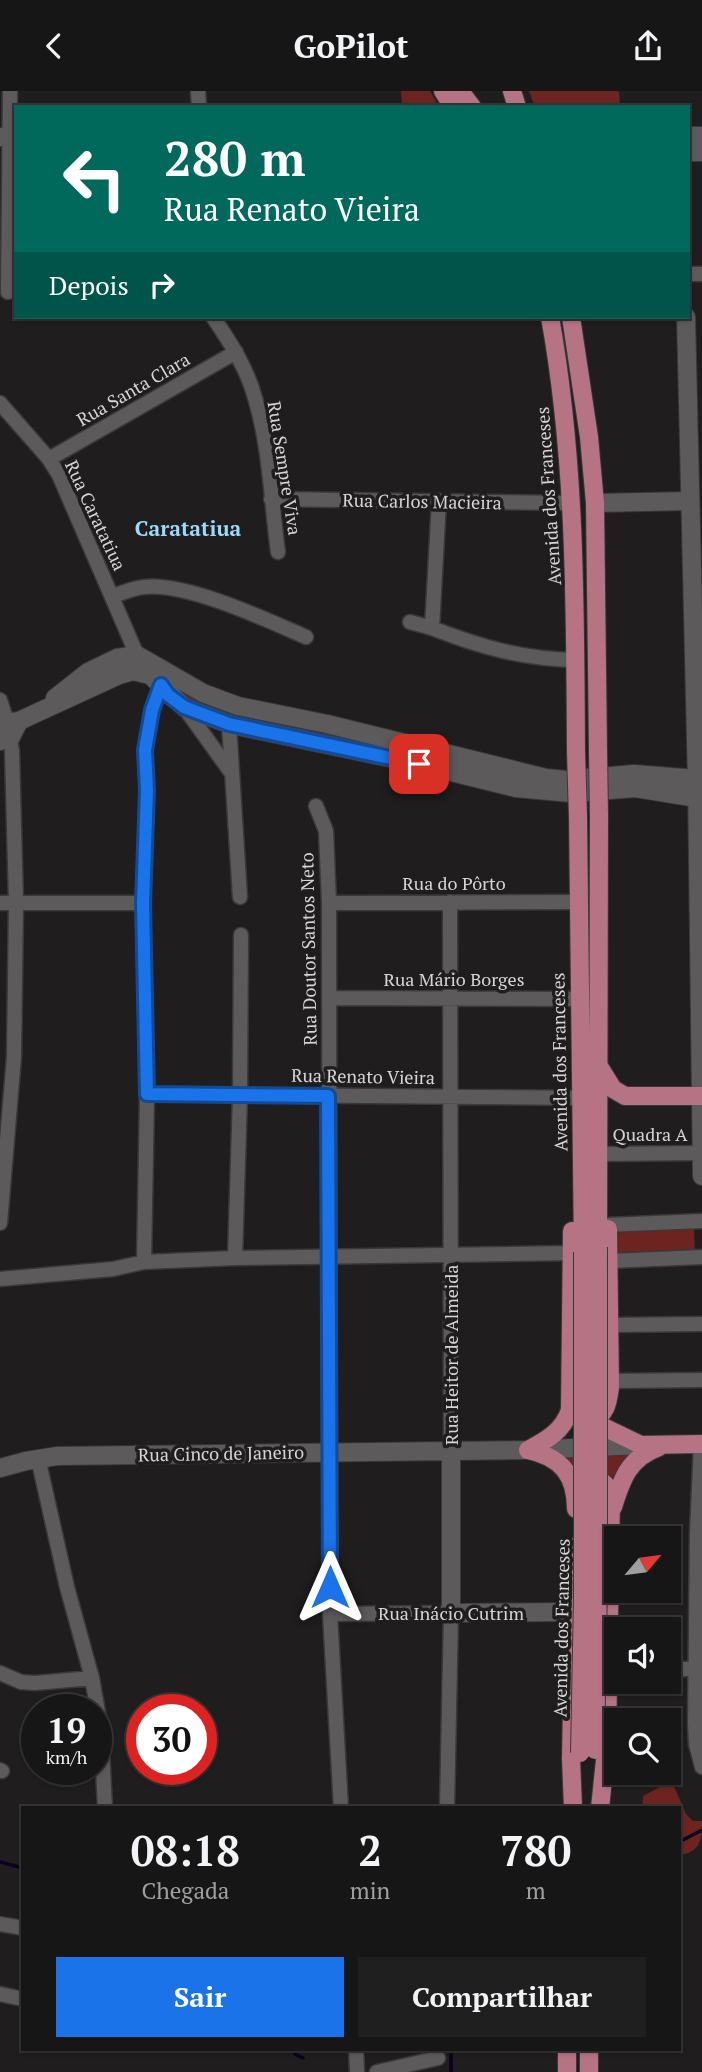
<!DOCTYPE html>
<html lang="pt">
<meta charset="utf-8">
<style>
body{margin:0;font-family:"PT Serif",serif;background:#201f1f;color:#f1f3f6;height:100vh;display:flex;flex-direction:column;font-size:26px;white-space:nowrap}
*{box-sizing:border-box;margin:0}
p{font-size:23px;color:#9e9fa1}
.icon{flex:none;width:38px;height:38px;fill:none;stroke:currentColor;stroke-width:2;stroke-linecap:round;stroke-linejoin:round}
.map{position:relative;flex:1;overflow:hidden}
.side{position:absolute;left:21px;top:1715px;width:660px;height:245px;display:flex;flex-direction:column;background:#171616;border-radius:0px;box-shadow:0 2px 5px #0004,0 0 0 2px #363535}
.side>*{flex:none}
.top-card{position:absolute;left:14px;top:14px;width:676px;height:214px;border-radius:0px;box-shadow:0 2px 5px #0004,0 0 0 2px #363535;background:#00695c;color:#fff;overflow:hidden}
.needle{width:46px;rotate:61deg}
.controls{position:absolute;left:604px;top:1435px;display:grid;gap:14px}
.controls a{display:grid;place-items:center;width:77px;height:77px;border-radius:0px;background:#171616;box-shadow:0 2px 5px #0004,0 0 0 2px #363535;font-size:35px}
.speed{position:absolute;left:21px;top:1603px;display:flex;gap:14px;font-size:35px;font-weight:700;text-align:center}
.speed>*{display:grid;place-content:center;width:91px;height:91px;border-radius:50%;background:#171616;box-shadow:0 2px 5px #0004,0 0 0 2px #363535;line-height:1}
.speed small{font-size:18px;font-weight:400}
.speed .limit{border:10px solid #d22;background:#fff;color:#111}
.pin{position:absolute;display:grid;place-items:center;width:60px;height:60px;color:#fff;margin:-30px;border-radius:14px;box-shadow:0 4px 10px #0006}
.me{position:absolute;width:77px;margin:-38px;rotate:0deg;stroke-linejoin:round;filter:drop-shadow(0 0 5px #0008)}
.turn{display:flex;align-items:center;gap:24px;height:147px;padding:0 35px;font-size:32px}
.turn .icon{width:91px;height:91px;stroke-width:2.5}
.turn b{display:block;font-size:49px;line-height:60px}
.then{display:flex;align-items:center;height:66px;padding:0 35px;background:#0003;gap:14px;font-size:26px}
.eta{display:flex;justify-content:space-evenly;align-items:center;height:119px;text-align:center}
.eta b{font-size:42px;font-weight:600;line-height:49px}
.button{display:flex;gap:14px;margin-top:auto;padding:14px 35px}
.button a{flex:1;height:80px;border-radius:0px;background:#1a73e8;color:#fff;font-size:28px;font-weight:600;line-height:80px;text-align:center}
.button a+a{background:#201f1f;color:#f1f3f6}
header{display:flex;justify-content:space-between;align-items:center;height:91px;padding:0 35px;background:#171616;font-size:32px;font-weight:600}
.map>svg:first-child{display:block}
</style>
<header><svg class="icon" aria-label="back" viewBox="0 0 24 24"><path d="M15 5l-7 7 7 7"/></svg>GoPilot<svg class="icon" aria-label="share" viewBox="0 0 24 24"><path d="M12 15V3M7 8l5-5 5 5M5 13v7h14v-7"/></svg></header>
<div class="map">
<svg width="702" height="1981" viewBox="0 0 702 1981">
<rect width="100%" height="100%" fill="#1f1d1e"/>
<path fill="#6d2420" d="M401,0H430L439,16H402Z
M529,0H619L620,16H535Z
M170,592L449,670L232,628L193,614Z
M694,1135L695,1162L615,1164L614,1139Z
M630,1363L612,1387L580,1389L558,1364Z
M660,1682H666L670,1686L686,1723L693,1730H702C702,1749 700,1762 679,1764V1717H642L643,1705L660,1696L663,1687Z"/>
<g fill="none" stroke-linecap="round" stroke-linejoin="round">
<path stroke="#0d0021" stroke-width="3.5" d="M679,1751L702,1739
M0,1771L23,1777
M293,1958L295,1963L303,1967
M451,1958V1981"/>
<g stroke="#3a3839" stroke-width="17">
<path id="street" d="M198,0L199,16
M688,183H702
M8,201L10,0
M213,226C230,251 247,277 255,307C270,356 271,410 278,461
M0,312L49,368L59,384L137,564
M49,368L236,261
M271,408L572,412
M439,410L432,537C480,556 523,568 575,569
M112,505C123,502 133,497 144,496C186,491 267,529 306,546
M410,531L432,537
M0,609L7,631L12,660L16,811L14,966L0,1132
M184,616L230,680
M229,633L240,806
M316,715L326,740L329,812L330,1523L341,1717
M450,811L451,1360
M0,812H143
M329,812L578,811
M329,907L579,908
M147,1003L580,1007
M598,1063L702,1062
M607,1134L702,1130
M235,1167L240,1004L241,844
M609,1170L702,1166
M144,1171L147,1003L143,812L147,699L145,659L152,619L161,594
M0,1188L113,1178L144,1171L235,1167L571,1162
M609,1234L702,1233
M610,1290L702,1289
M701,1353L697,1442L695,1632L696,1653L702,1676
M38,1367L67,1496L92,1587L101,1638L105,1717
M330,1523L451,1522L447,1717
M668,1578H697
M0,1582L21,1591L35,1592L92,1587
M0,1679L2,1680
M0,1833L23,1837
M0,1903L23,1908
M356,1958L357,1981
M377,1981L438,1967"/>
</g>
<g stroke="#3a3839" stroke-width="20">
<path id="secondary" d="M688,45H702
M0,46H16
M688,61H702
M686,226L697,692L702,1085
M595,412L690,410
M55,607L88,581L117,567L137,564L203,602L238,615L327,633L546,687L566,689L634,683L697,688
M0,633L19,630L119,584L133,580L150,584L184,616L229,633L419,673L516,697L571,702L635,697L697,707
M0,650L11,646L19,630
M451,1360V1522L573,1521
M0,1377L26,1370L57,1365L528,1359L641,1354"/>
</g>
<g stroke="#3a3839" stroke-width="20">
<path id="primary" d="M443,0L453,16
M460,0L472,16
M512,0L517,16
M550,226C576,370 575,515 576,661
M571,226L589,346L595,412L598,660
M578,725L583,1161
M600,977L613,998L625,1005H702
M598,1156L599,725
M587,1328L641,1354L702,1353
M591,1329C607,1324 608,1310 610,1296L608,1138
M528,1359C561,1366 576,1384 576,1418
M528,1359C547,1349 563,1340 570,1319L572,1140
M586,1390C600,1386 608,1392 611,1406L607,1650L600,1717
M613,1416C622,1387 629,1367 659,1356
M573,1717L571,1668L575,1456
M567,1981V1958
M589,1981V1958"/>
</g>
<use href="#street" stroke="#5d5a5b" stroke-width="14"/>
<use href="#secondary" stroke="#5d5a5b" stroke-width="18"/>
<use href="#primary" stroke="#b57384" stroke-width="18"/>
<g stroke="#3a3839" stroke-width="20" stroke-linecap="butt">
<path id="primary-bridge" d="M598,660L599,725
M576,661L578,725
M595,1659L598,1493V1156
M580,1662L583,1505V1161"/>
</g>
<use href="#primary-bridge" stroke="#b57384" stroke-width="18"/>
</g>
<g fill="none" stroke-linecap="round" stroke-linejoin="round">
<g stroke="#114b97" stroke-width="18">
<path id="route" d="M330,1496L328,1005L147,1003L143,812L147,699L145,659L152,619L161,594L168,604L184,616L229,633L419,673"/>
</g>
<use href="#route" stroke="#1a73e8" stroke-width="12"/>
</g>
<g text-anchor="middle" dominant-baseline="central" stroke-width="7" stroke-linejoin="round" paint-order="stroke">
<g font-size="18" fill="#d6d4d5" stroke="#1f1d1e">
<text transform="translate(133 298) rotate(-30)">Rua Santa Clara</text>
<text transform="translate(285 377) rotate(81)">Rua Sempre Viva</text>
<text transform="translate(548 405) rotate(-94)">Avenida dos Franceses</text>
<text transform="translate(422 410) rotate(1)">Rua Carlos Macieira</text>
<text transform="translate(96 424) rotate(65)">Rua Caratatiua</text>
<text x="454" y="792">Rua do Pôrto</text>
<text transform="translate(308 858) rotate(-91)">Rua Doutor Santos Neto</text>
<text x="454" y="888">Rua Mário Borges</text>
<text transform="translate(559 971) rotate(-91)">Avenida dos Franceses</text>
<text transform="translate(363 985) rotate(1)">Rua Renato Vieira</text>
<text x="650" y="1043">Quadra A</text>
<text transform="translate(451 1264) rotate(-90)">Rua Heitor de Almeida</text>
<text transform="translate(221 1362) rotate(-1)">Rua Cinco de Janeiro</text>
<text x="451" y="1522">Rua Inácio Cutrim</text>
<text transform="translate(561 1537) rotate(-89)">Avenida dos Franceses</text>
</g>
<g font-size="21" font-weight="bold" fill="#9adbfc" stroke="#1f1d1e">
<text x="188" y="437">Caratatiua</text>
</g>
</g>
</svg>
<div class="controls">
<a><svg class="needle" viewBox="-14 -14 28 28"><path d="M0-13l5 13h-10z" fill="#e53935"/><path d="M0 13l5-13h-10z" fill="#9e9fa1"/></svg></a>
<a><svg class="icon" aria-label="sound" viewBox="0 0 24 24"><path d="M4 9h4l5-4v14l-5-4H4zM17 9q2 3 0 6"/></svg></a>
<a><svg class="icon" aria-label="search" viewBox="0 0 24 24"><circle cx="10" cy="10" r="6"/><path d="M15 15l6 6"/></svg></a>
</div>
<div class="speed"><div>19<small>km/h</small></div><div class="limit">30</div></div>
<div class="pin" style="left:419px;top:673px;background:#d93025"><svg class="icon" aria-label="arrive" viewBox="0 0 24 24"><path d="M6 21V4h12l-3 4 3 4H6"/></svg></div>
<svg class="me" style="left:330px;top:1496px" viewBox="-20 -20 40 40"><path d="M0-17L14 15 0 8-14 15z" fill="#1a73e8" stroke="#fff" stroke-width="4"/></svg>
<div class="top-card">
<div class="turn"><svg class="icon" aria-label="left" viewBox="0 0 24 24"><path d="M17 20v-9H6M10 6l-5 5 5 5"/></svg><div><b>280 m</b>Rua Renato Vieira</div></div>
<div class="then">Depois<svg class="icon" aria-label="right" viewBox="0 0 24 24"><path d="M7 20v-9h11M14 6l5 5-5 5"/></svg></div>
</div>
<section class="side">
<div class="eta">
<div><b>08:18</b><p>Chegada</p></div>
<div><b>2</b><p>min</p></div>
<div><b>780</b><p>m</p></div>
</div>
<div class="button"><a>Sair</a><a>Compartilhar</a></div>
</section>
</div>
